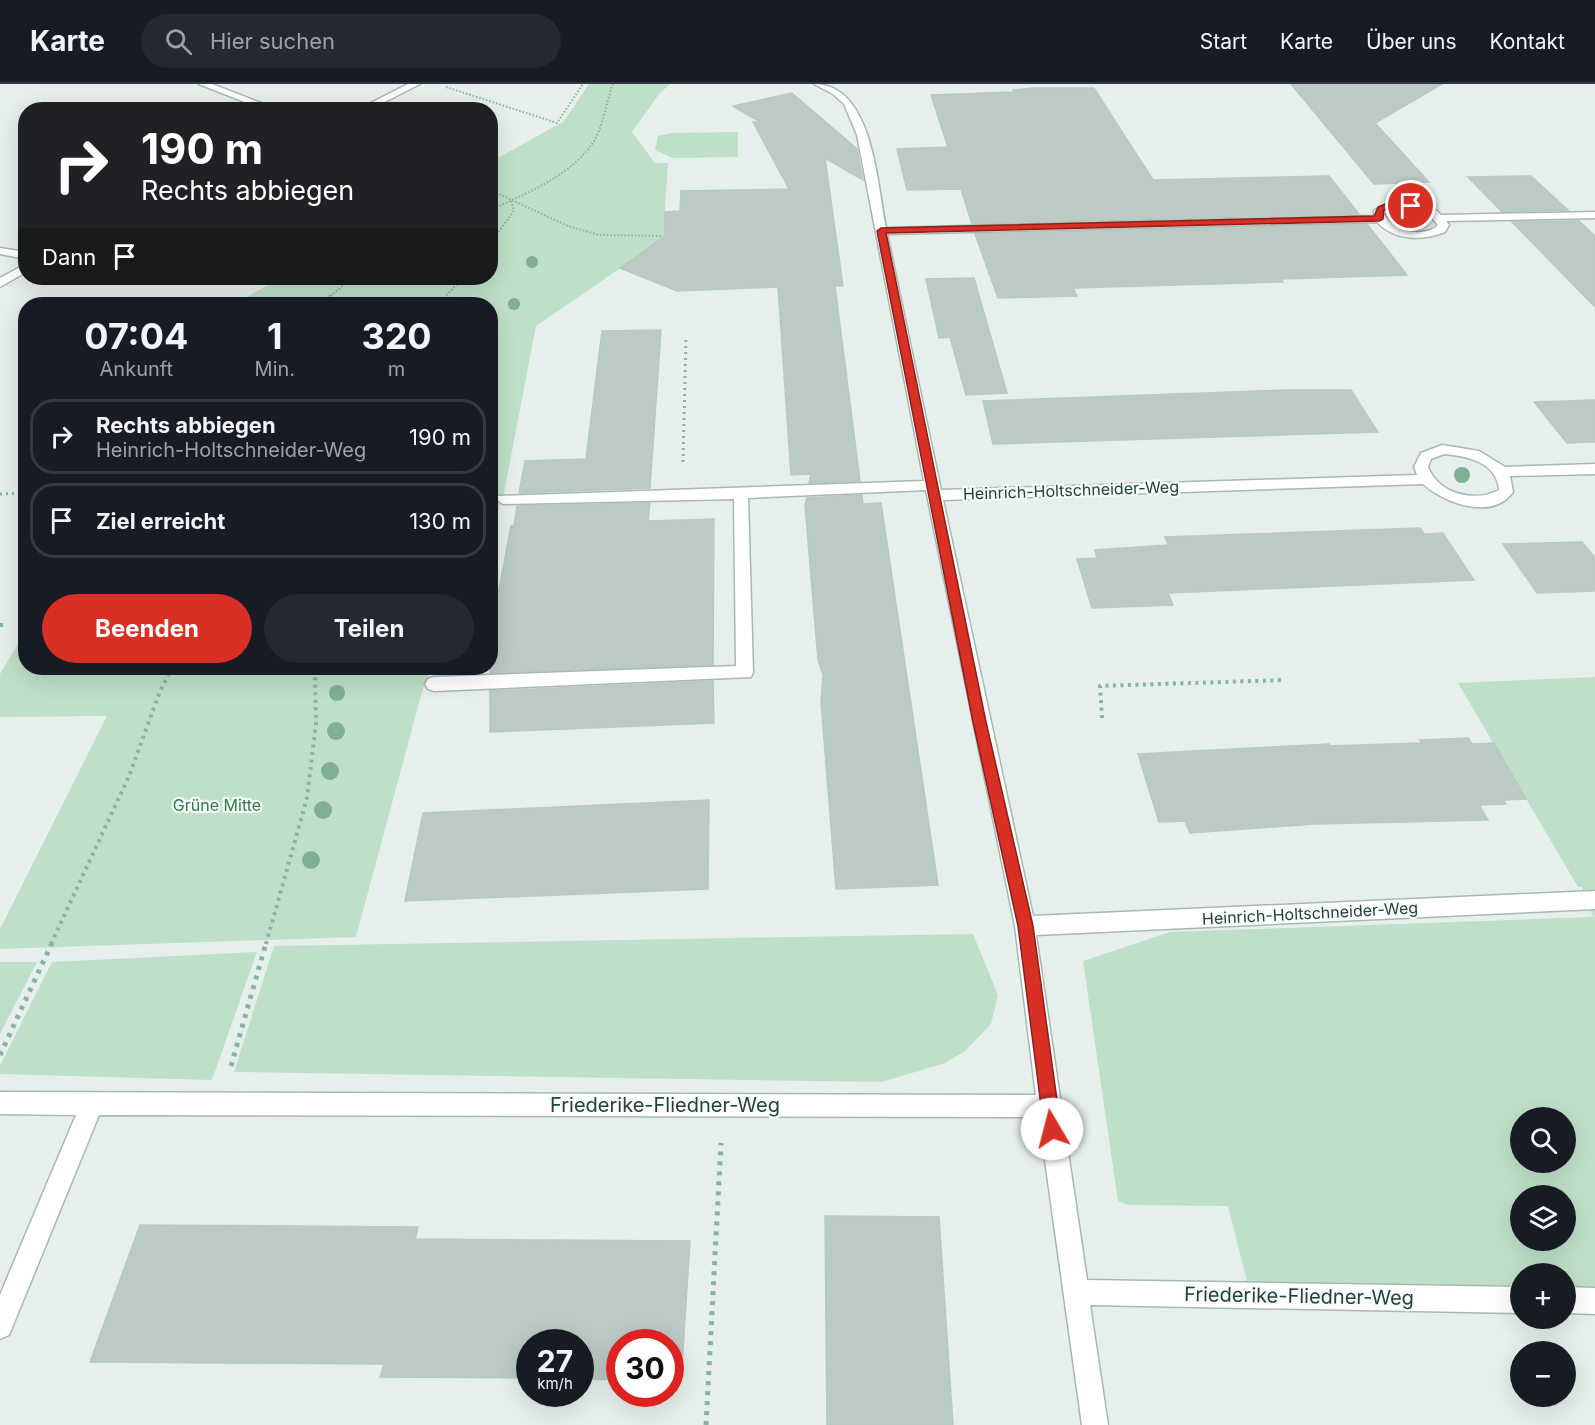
<!DOCTYPE html>
<html lang="de">
<meta charset="utf-8">
<style>
body{margin:0;font-family:Inter,sans-serif;background:#242831;color:#f1f3f6;height:100vh;display:flex;flex-direction:column;font-size:22px;white-space:nowrap}
*{box-sizing:border-box;margin:0}
p{font-size:20px;color:#9ea1a6}
.icon{flex:none;width:33px;height:33px;fill:none;stroke:currentColor;stroke-width:2;stroke-linecap:round;stroke-linejoin:round}
.map{position:relative;flex:1;overflow:hidden}
.sheet{position:absolute;left:18px;top:213px;width:480px;height:378px;display:flex;flex-direction:column;background:#171b24;border-radius:24px;box-shadow:0 6px 24px #0002}
.sheet>*{flex:none}
.banner{position:absolute;left:18px;top:18px;width:480px;height:183px;border-radius:24px;box-shadow:0 6px 24px #0002;background:#202124;color:#fff;overflow:hidden}
.buttons{position:absolute;left:1510px;top:1023px;display:grid;gap:12px}
.buttons a{display:grid;place-items:center;width:66px;height:66px;border-radius:50%;background:#171b24;box-shadow:0 6px 24px #0002;font-size:30px}
.speed{position:absolute;left:516px;top:1245px;display:flex;gap:12px;font-size:30px;font-weight:700;text-align:center}
.speed>*{display:grid;place-content:center;width:78px;height:78px;border-radius:50%;background:#171b24;box-shadow:0 6px 24px #0002;line-height:1}
.speed small{font-size:15px;font-weight:400}
.speed .limit{border:9px solid #d22;background:#fff;color:#111}
.pin{position:absolute;display:grid;place-items:center;width:51px;height:51px;color:#fff;margin:-26px;border:3px solid #fff;border-radius:50%;box-shadow:0 2px 6px #0007}
.me{position:absolute;width:66px;margin:-33px;rotate:352deg;stroke-linejoin:round;filter:drop-shadow(0 0 4px #0008)}
.turn{display:flex;align-items:center;gap:21px;height:126px;padding:0 24px;font-size:27px}
.turn .icon{width:78px;height:78px;stroke-width:2.5}
.turn b{display:block;font-size:42px;line-height:51px}
.then{display:flex;align-items:center;height:57px;padding:0 24px;background:#0003;gap:12px;font-size:22px}
.eta{display:flex;justify-content:space-evenly;align-items:center;height:102px;text-align:center}
.eta b{font-size:36px;font-weight:700;line-height:42px}
.button{display:flex;gap:12px;margin-top:auto;padding:12px 24px}
.button a{flex:1;height:69px;border-radius:36px;background:#d93025;color:#fff;font-size:24px;font-weight:700;line-height:69px;text-align:center}
.button a+a{background:#242831;color:#f1f3f6}
ul{padding:0;list-style:none}
li{display:flex;align-items:center;gap:18px;height:75px;margin:0 12px 9px;padding:0 12px;border:3px solid #363941;border-radius:24px}
li div{flex:1}
li b{display:block;font-size:22px}
li em{font-style:normal}
header{display:flex;align-items:center;gap:36px;box-sizing:border-box;height:84px;padding:0 30px;background:#171b24;border-bottom:2px solid #363941}
header strong{font-size:28px}
nav{display:flex;gap:33px;margin-inline-start:auto;font-size:21px}
.search{width:420px;height:54px;background:#242831;display:flex;align-items:center;gap:15px;box-sizing:border-box;padding:0 21px;border-radius:33px;color:#9ea1a6;font-size:22px}
.map>svg:first-child{display:block}
</style>
<header>
<strong>Karte</strong>
<div class="search"><svg class="icon" aria-label="search" viewBox="0 0 24 24"><circle cx="10" cy="10" r="6"/><path d="M15 15l6 6"/></svg>Hier suchen</div>
<nav><a>Start</a><a>Karte</a><a>Über uns</a><a>Kontakt</a></nav>
</header>
<div class="map">
<svg width="1595" height="1341" viewBox="0 0 1595 1341">
<rect width="100%" height="100%" fill="#e6efeb"/>
<path fill="#bfe0c8" fill-rule="evenodd" d="M589,0H670L659,10L632,48L655,79H668L663,155L536,242L503,414L491,444L490,220H233L282,194H490L491,78L564,37Z
M738,48V73L672,74L655,66L658,52L671,49Z
M25,548L26,584H432L423,604L356,853L0,865V845L107,632L0,633V590Z
M1595,593V1203L1566,1202V1190H1521V1201H1248L1228,1122L1129,1121L1118,1117L1083,877L1170,848L1593,833L1582,803H1578L1458,599ZM1521,1034H1566V1078H1521ZM1521,1112H1566V1156H1521Z
M973,850L998,911L991,940L965,967L945,979L882,998L234,988L274,862Z
M257,868L212,996L0,990V982L52,878Z
M0,878H37L0,950Z"/>
<path fill="#bbcac4" stroke="#b8c9c2" stroke-width="1.5" d="M1291,0H1442L1375,39L1429,98L1374,100Z
M1033,4H1094L1153,96L1329,92L1359,130L972,140L961,105L907,106L897,65L948,63L931,11L1014,8L1013,6Z
M792,9L857,65L863,96L825,74L843,202H835L860,397L809,399L811,390L791,391L778,203L677,207L620,184L664,153L665,128L680,127L681,107L789,105L753,38H760L733,22Z
M1531,92L1568,126L1502,128L1468,93Z
M1579,137L1595,152V223L1512,138Z
M1367,140L1407,191L1281,195L1283,198L1073,204L1077,212L998,214L975,150Z
M974,194L1007,309L966,311L950,253L939,254L926,195Z
M661,246L650,404L519,409L525,377L586,375L602,247Z
M1286,306H1351L1378,348L993,360L983,317Z
M1595,316V358L1567,359L1534,318Z
M862,411L863,420L881,419L938,801L836,805L821,618L823,591L818,576L805,421L807,414Z
M650,419L648,437L714,435L713,581L490,589V553L511,442H514L517,422Z
M1420,444L1424,450L1443,449L1474,496L1168,509L1173,521L1092,524L1077,475L1097,474L1095,466L1168,461L1165,453Z
M1582,458L1595,474V507L1537,509L1503,460Z
M713,597L714,639L490,648V607Z
M1468,654L1472,660L1494,659L1526,715L1504,716L1506,720L1479,721L1488,736L1314,740L1190,749L1185,737L1159,738L1138,670L1329,660V662L1421,659L1420,656Z
M709,716L708,805L405,817L423,729Z
M825,1132L939,1133L953,1341H827Z
M140,1141L418,1143L415,1155L690,1157L681,1296H670V1258H620V1296L580,1295V1258H530V1294L380,1293L384,1280L90,1278Z"/>
<g fill="none" stroke-linecap="round" stroke-linejoin="round">
<g stroke="#a8b8b2" stroke-width="3">
<path id="minor" d="M199,0H212L279,26H265Z
M408,0H420L369,26H357Z
M814,0C873,0 877,100 886,144L1374,132V127C1394,111 1414,121 1437,127L1441,131L1595,128V134L1446,137L1449,141L1445,148C1422,157 1395,157 1377,138L887,150L941,406L1417,391L1414,383L1421,369L1442,361L1479,367L1505,383L1595,380V390L1510,392L1513,408C1492,437 1444,419 1423,400L943,416L1033,832L1595,807V825L1036,851L1087,1196L1521,1203V1229L1090,1221L1108,1341H1082L1039,1033L99,1031L9,1251L0,1255V1211L76,1031L0,1030V1008L1036,1011L1015,842L926,406L748,414L753,588L751,593L434,607L428,605L425,600L428,595L434,593L736,582L734,415L503,420L496,415L498,412L924,397L857,51L844,20L833,10ZM1399,123L1429,131L1438,141C1424,155 1392,147 1384,130L1391,124ZM1444,370C1467,372 1497,378 1499,406C1474,419 1439,410 1428,383L1431,375Z
M0,164L26,168V175L0,170Z
M26,180V188L0,203V194Z
M1566,1203L1595,1204V1230L1566,1229Z"/>
</g>
<path stroke="#86b3a5" stroke-width="2" stroke-dasharray="1.5 2" stroke-linecap="butt" d="M446,3L557,39L583,0
M490,106L568,142L599,151L663,152
M490,126C525,110 573,91 594,57C604,40 606,18 613,0
M490,159L514,127L511,117
M328,214L352,194
M444,214L463,194"/>
<path stroke="#86b3a5" stroke-width="3" stroke-dasharray="2 4" stroke-linecap="butt" d="M320,220L330,212
M438,220L445,212
M683,378L686,253
M0,410L26,409"/>
<path stroke="#86b3a5" stroke-width="4" stroke-dasharray="3 4.5" stroke-linecap="butt" d="M0,541H5
M1102,634L1100,602L1284,596
M51,860L129,692L160,607L172,584
M266,860L307,714L316,640L315,584"/>
<path stroke="#86b3a5" stroke-width="5" stroke-dasharray="4 6" stroke-linecap="butt" d="M0,971L52,859
M231,982L266,859
M706,1341L721,1059"/>
<use href="#minor" fill="#fff" fill-rule="evenodd"/>
</g>
<g fill="#80af93">
<circle cx="1411" cy="136" r="5"/>
<circle cx="532" cy="178" r="6"/>
<circle cx="514" cy="220" r="6"/>
<circle cx="1462" cy="391" r="8"/>
<circle cx="337" cy="609" r="8"/>
<circle cx="336" cy="647" r="9"/>
<circle cx="330" cy="687" r="9"/>
<circle cx="323" cy="726" r="9"/>
<circle cx="311" cy="776" r="9"/>
</g>
<path fill="#d93025" stroke="#8d1f18" stroke-width="1.5" d="M1388,119L1415,122L1384,126L1383,135L1379,137L886,149L986,638L1033,842L1061,1045L1059,1052L1052,1054L1046,1052L1044,1045L1018,842L973,638L877,147L881,144L1374,132L1378,123Z"/>
<g text-anchor="middle" dominant-baseline="central" stroke-width="4.5" stroke-linejoin="round" paint-order="stroke">
<g font-size="16" fill="#24423a" stroke="#f7fbf9">
<text transform="translate(1071 406) rotate(-2)">Heinrich-Holtschneider-Weg</text>
<text transform="translate(1310 829) rotate(-3)">Heinrich-Holtschneider-Weg</text>
</g>
<g font-size="16" fill="#2d7a4b" stroke="#f7fbf9">
<text x="217" y="721">Grüne Mitte</text>
</g>
<g font-size="20" fill="#24423a" stroke="#f7fbf9">
<text x="665" y="1021">Friederike-Fliedner-Weg</text>
<text transform="translate(1299 1212) rotate(1)">Friederike-Fliedner-Weg</text>
</g>
</g>
</svg>
<div class="buttons">
<a><svg class="icon" aria-label="search" viewBox="0 0 24 24"><circle cx="10" cy="10" r="6"/><path d="M15 15l6 6"/></svg></a>
<a><svg class="icon" aria-label="layers" viewBox="0 0 24 24"><path d="M12 4l9 5-9 5-9-5zM3 14l9 5 9-5"/></svg></a>
<a>+</a>
<a>−</a>
</div>
<div class="speed"><div>27<small>km/h</small></div><div class="limit">30</div></div>
<div class="pin" style="left:1411px;top:122px;background:#d93025"><svg class="icon" aria-label="arrive" viewBox="0 0 24 24"><path d="M6 21V4h12l-3 4 3 4H6"/></svg></div>
<svg class="me" style="left:1052px;top:1045px" viewBox="-20 -20 40 40"><circle r="19" fill="#fff"/><path d="M0-13L10 11 0 6-10 11z" fill="#d93025"/></svg>
<div class="banner">
<div class="turn"><svg class="icon" aria-label="right" viewBox="0 0 24 24"><path d="M7 20v-9h11M14 6l5 5-5 5"/></svg><div><b>190 m</b>Rechts abbiegen</div></div>
<div class="then">Dann<svg class="icon" aria-label="arrive" viewBox="0 0 24 24"><path d="M6 21V4h12l-3 4 3 4H6"/></svg></div>
</div>
<section class="sheet">
<div class="eta">
<div><b>07:04</b><p>Ankunft</p></div>
<div><b>1</b><p>Min.</p></div>
<div><b>320</b><p>m</p></div>
</div>
<ul>
<li><svg class="icon" aria-label="right" viewBox="0 0 24 24"><path d="M7 20v-9h11M14 6l5 5-5 5"/></svg><div><b>Rechts abbiegen</b><p>Heinrich-Holtschneider-Weg</p></div><em>190 m</em></li>
<li><svg class="icon" aria-label="arrive" viewBox="0 0 24 24"><path d="M6 21V4h12l-3 4 3 4H6"/></svg><div><b>Ziel erreicht</b></div><em>130 m</em></li>
</ul>
<div class="button"><a>Beenden</a><a>Teilen</a></div>
</section>
</div>
